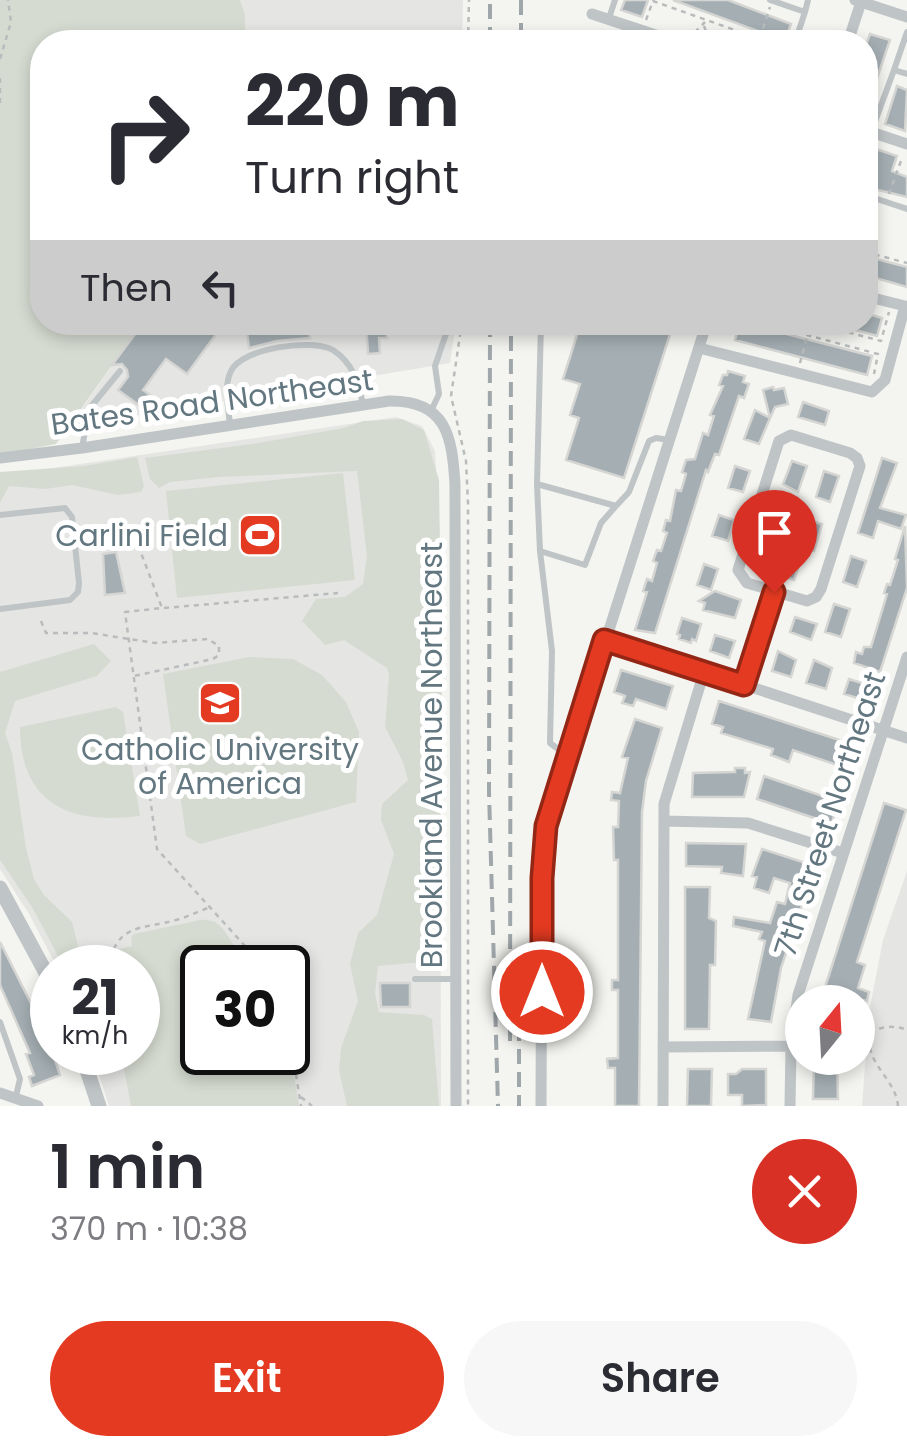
<!DOCTYPE html>
<meta charset="utf-8">
<style>
body{margin:0;font-family:Poppins,sans-serif;background:#f7f7f7;color:#2b2b33;height:100vh;display:flex;flex-direction:column;font-size:38px;white-space:nowrap}
*{box-sizing:border-box;margin:0}
p{font-size:32px;color:#7c7c81}
.icon{flex:none;width:55px;height:55px;fill:none;stroke:currentColor;stroke-width:2;stroke-linecap:round;stroke-linejoin:round}
.map{position:relative;height:1106px;overflow:hidden}
.side{display:flex;flex-direction:column;background:#fff;flex:1}
.side>*{flex:none}
.hud{position:absolute;left:30px;top:30px;width:848px;height:305px;border-radius:40px;box-shadow:0 5px 15px #0003;background:#fff;color:#2b2b33;overflow:hidden}
.needle{width:65px;rotate:18deg}
.buttons{position:absolute;left:785px;top:985px;display:grid;gap:20px}
.buttons a{display:grid;place-items:center;width:90px;height:90px;border-radius:50%;background:#fff;box-shadow:0 5px 15px #0003;font-size:50px}
.speed{position:absolute;left:30px;top:945px;display:flex;gap:20px;font-size:50px;font-weight:700;text-align:center}
.speed>*{display:grid;place-content:center;width:130px;height:130px;border-radius:50%;background:#fff;box-shadow:0 5px 15px #0003;line-height:1}
.speed small{font-size:25px;font-weight:400}
.speed .limit{border:5px solid #111;border-radius:15px;background:#fff;color:#111}
.pin{position:absolute;display:grid;place-items:center;width:85px;height:85px;color:#fff;margin:-102px -42px;border-radius:50% 50% 50% 0;rotate:-45deg;box-shadow:0 0 10px #0007}
.pin .icon{rotate:45deg}
.me{position:absolute;width:110px;margin:-55px;rotate:0deg;stroke-linejoin:round;filter:drop-shadow(0 0 8px #0008)}
.turn{display:flex;align-items:center;gap:35px;height:210px;padding:0 50px;font-size:45px}
.turn .icon{width:130px;height:130px;stroke-width:2.5}
.turn b{display:block;font-size:70px;line-height:85px}
.then{display:flex;align-items:center;height:95px;padding:0 50px;background:#0003;gap:20px;font-size:38px}
.round{display:grid;place-items:center;flex:none;width:105px;height:105px;border-radius:52px;background:#f7f7f7}
.head{display:flex;align-items:center;justify-content:space-between;height:170px;padding:0 50px}
h1{font-size:60px;font-weight:600;line-height:75px}
.cta{display:flex;gap:20px;margin-top:auto;padding:20px 50px}
.cta a{flex:1;height:115px;border-radius:60px;background:#e33a21;color:#fff;font-size:40px;font-weight:600;line-height:115px;text-align:center}
.cta a+a{background:#f7f7f7;color:#2b2b33}
.map>svg:first-child{display:block}
</style>
<div class="map">
<svg width="907" height="1106" viewBox="0 0 907 1106">
<rect width="100%" height="100%" fill="#f4f4f0"/>
<path fill="#e5e5e3" fill-rule="evenodd" d="M240,0H463L462,42H246L245,14Z
M142,323H456L450,363L69,427Z
M396,417L422,426L435,451L440,538L441,1106H109L92,1053L138,1052V968L57,967L29,914L0,869V476ZM202,968H288V1052H202Z
M907,871V1106H862L869,1012L883,940Z"/>
<path fill="#d6dbd1" d="M0,0H240L245,14L246,42H42V322L142,323L56,444L0,455Z
M402,419L424,430L439,480L442,708L439,946L423,962L378,966L375,994L379,1012L424,1015L432,1019L439,1106H347L339,1070L341,1048L358,1001L350,964L358,933L377,915L394,854L381,820L382,804L408,780L403,762L385,727L389,675L387,668L344,640L325,645L302,621L316,599L345,597L363,584L367,556L357,471L219,477L170,482L159,488L150,479L145,458L252,444L344,428L363,421Z
M137,457L144,486L141,492L118,495L72,485L45,489L9,486L0,503V472L84,466Z
M343,473L355,580L177,598L166,491Z
M94,644L111,661L97,676L15,701L5,733L12,753L26,848L34,879L43,894L72,922L80,954V967H64L32,907L0,860V672Z
M249,657L293,659L322,675L346,702L359,732L356,802L200,844L186,836L163,674Z
M116,707L123,712L140,816C71,825 20,805 20,727Z
M200,920C222,918 225,934 236,948C242,955 253,958 261,967L202,968V1052H288V1039L299,1106H131L121,1053L138,1052V968L123,967L119,949L132,946L131,937L134,934Z"/>
<path fill="#a5afb3" stroke="#d5d5d3" stroke-width="2.5" d="M625,0H648L642,17L621,10Z
M673,0H728L791,24L785,42H763L766,34Z
M870,34L890,40L866,111L865,48Z
M897,86L907,90L905,131L885,124Z
M876,149L897,156L892,171L907,177V197L866,187Z
M865,256L907,267V287L865,275Z
M865,313L882,318L877,336L837,325V322H865Z
M144,322H225L187,374L166,359L143,390L156,399L147,411L118,390L128,377L127,370L122,364L112,365Z
M366,322H386L387,338H379L380,353L368,354Z
M581,322H674L624,478L566,460L579,418L570,415L580,384L563,379Z
M740,322L872,356L867,375L735,340Z
M308,324L310,338L277,341L249,348L247,333Z
M728,371L745,376L743,382L749,384L744,398L739,396L719,455L715,454L708,472L706,470L655,633L635,630L647,592L643,591L647,579L652,581L657,563L653,561L657,550L661,551L667,533L663,531L666,520L670,521L676,490L681,491L686,474L682,472L686,460L695,459L703,433L708,435L714,416L710,415L723,386L719,385L723,375H727Z
M773,387L774,390L784,388L788,404L775,407L770,418L763,390Z
M803,402L829,411L825,425L798,417Z
M755,410L770,418L759,444L744,439Z
M882,458L897,463L880,508L906,515L901,529L878,521L873,538L858,533Z
M792,461L807,466L798,492L783,484Z
M735,466L750,471L743,492L728,488Z
M824,471L839,476L830,502L816,497Z
M776,509L791,514L782,540L767,535Z
M719,515L734,520L728,541L712,536Z
M808,520L822,524L814,551L800,546Z
M905,526L907,588L880,672L854,663L856,652L862,654L864,647H871L887,594L884,593L887,584L890,585L898,560L895,559Z
M116,552L125,593L105,595L103,554Z
M851,556L866,561L857,587L843,582Z
M770,560L798,568L794,580L766,571Z
M704,564L718,569L711,590L697,585Z
M715,591L741,600L735,618L703,610L705,603L699,601Z
M834,604L850,609L841,637L825,632Z
M795,617L817,624L811,640L790,632Z
M682,618L701,624L696,641L692,639L691,643L679,639L680,635L677,634Z
M715,635L735,641L729,658L710,651Z
M778,651L796,660L791,677L772,671Z
M814,660L832,668L826,689L806,683Z
M621,670L673,686L666,709L636,699L633,706L622,703L625,696L614,692Z
M849,679L871,686L867,701L844,694Z
M719,701L855,745L846,768L793,750L789,762L771,755L773,749L721,733L723,727L712,724Z
M635,719L662,728L646,781L642,812L639,1106H615V1068H608L607,1059L618,1058V990H612V980H618V860H614L613,827H618L619,801L611,800L612,792L620,793L628,758L622,757Z
M735,768H745V773L750,772L744,797H692L693,773L735,772Z
M764,776L837,801L832,824L757,799Z
M884,803L906,810L857,962L865,965L858,988L869,992L867,1001L848,997L846,1002L821,1000Z
M686,843L746,844L743,876L721,873L722,867L686,866Z
M762,849L815,866L781,968L771,1022L748,1019L765,941L759,939L762,932L733,926L734,917L770,923L777,902L785,904L790,883L774,878L769,893L754,888L757,877L752,876Z
M685,887H710L709,918L716,921L715,965H710L709,1029H685Z
M0,942L46,1033L60,1075L32,1086L29,1077L34,1075L26,1054L30,1053L0,985Z
M380,983H410V1007H381Z
M837,1058L838,1099H813L814,1059Z
M688,1069H712L711,1106H687Z
M742,1069H766V1105L742,1106V1095H728V1074H736Z"/>
<g fill="none" stroke-linecap="round" stroke-linejoin="round">
<path stroke="#b9bcbd" stroke-width="2.5" stroke-dasharray="5 5" stroke-linecap="butt" d="M646,20L653,1L760,39L759,42
M704,26L707,34L702,37L697,30L705,22
M760,38L770,7
M468,42L469,0
M0,59L11,22L8,0
M0,78V104
M889,194L902,158
M865,252L907,263
M462,322L451,396L466,461L468,503V1106
M737,322L738,329
M758,322L878,354L874,374
M810,322L881,341L889,312
M800,363L811,322
M83,528L130,524L162,608L125,612L157,849L265,968
M164,608L338,593
M41,621L46,633H91L155,643L208,639L219,646V655L213,659L134,676
M108,968C117,923 139,930 176,920C187,917 197,912 208,908
M288,1025L301,1106
M117,1052L120,1070
M301,1097L312,1106
M898,1106C896,1078 862,1062 871,1032C883,1026 895,1025 907,1030"/>
<path stroke="#bfc4c6" stroke-width="6" d="M770,0L805,12L795,42
M805,12L808,0
M609,18L615,0
M907,32L894,70L907,74
M865,149L894,70
M865,195L907,209
M431,411L439,394L435,366L450,322
M230,426C229,409 223,387 231,371C242,348 312,338 333,350C353,363 358,382 363,404
M82,448L89,409L120,371
M537,484L541,322
M0,515L65,508L72,517L79,583L78,592L70,600L0,609
M540,551L585,565L601,523L615,507
M567,756L550,743L552,651L540,551L537,484L616,506L629,492L649,441L656,438L669,440
M415,979H455
M0,1022L20,1079L16,1096"/>
<path stroke="#bfc4c6" stroke-width="11" d="M855,0L907,17
M592,14L677,42
M848,42L861,2
M865,130L907,144
M699,348L872,392L885,380L905,306L865,296
M791,435L850,453L857,458L860,466L821,589L816,597L807,601L747,583L738,570L779,441Z
M0,458L82,448L389,401C447,400 452,437 455,484L456,1106
M604,639L907,738
M744,685L774,592
M664,821L748,823L843,853
M663,1047L791,1046
M0,1093L38,1106
M541,1106L542,878L547,825L707,322
M663,1106L664,804L704,672
M790,1106L791,1046L798,995L907,657"/>
<path stroke="#bfc4c6" stroke-width="15" d="M0,888L52,984
M81,1052L99,1106"/>
<path stroke="#a0a7ab" stroke-width="4" stroke-dasharray="15 8" stroke-linecap="butt" d="M521,0V42
M490,42V0
M490,322L489,792L498,1106
M519,1026V1106
M510,1041L511,322"/>
</g>
<g fill="none" stroke-linecap="round" stroke-linejoin="round">
<g stroke="#942615" stroke-width="25">
<path id="route" d="M542,992V878L546,826L604,640L744,685L774,592"/>
</g>
<use href="#route" stroke="#e33a21" stroke-width="18"/>
</g>
<defs>
<g id="stadium-square" transform="scale(2.25)"><rect x="-9" y="-9" width="18" height="18" rx="4" fill="#e33a21" stroke="#fff"/><path d="M0-5a6.5 5 0 1 0 0 10a6.5 5 0 1 0 0-10ZM-3.5-1.8h7v3.6h-7Z" fill="#fff"/></g>
<g id="university-square" transform="scale(2.25)"><rect x="-9" y="-9" width="18" height="18" rx="4" fill="#e33a21" stroke="#fff"/><path d="M0-5L7-2L0 1L-7-2ZM-4 1L0 2.5L4 1V4Q0 6-4 4Z" fill="#fff"/></g>
</defs>
<g fill-rule="evenodd">
<use href="#stadium-square" x="260" y="535"/>
<use href="#university-square" x="220" y="703"/>
</g>
<g text-anchor="middle" dominant-baseline="central" stroke-width="10" stroke-linejoin="round" paint-order="stroke">
<g font-size="30" fill="#637781" stroke="#fff">
<text transform="translate(212 402) rotate(-8)">Bates Road Northeast</text>
<text transform="translate(431 755) rotate(-90)">Brookland Avenue Northeast</text>
<text transform="translate(830 814) rotate(-72)">7th Street Northeast</text>
</g>
<g font-size="30" fill="#637781" stroke="#fff" text-anchor="end">
<text x="228" y="535">Carlini Field</text>
<text x="220" y="749" text-anchor="middle">Catholic University<tspan x="220" dy="34">of America</tspan></text>
</g>
</g>
</svg>
<div class="buttons">
<a><svg class="needle" viewBox="-14 -14 28 28"><path d="M0-13l5 13h-10z" fill="#e53935"/><path d="M0 13l5-13h-10z" fill="#7c7c81"/></svg></a>
</div>
<div class="speed"><div>21<small>km/h</small></div><div class="limit">30</div></div>
<div class="pin" style="left:774px;top:592px;background:#d93025"><svg class="icon" aria-label="arrive" viewBox="0 0 24 24"><path d="M6 21V4h12l-3 4 3 4H6"/></svg></div>
<svg class="me" style="left:542px;top:992px" viewBox="-20 -20 40 40"><circle r="17" fill="#e33a21" stroke="#fff" stroke-width="3"/><path d="M0-11L8 9 0 5-8 9z" fill="#fff"/></svg>
<div class="hud">
<div class="turn"><svg class="icon" aria-label="right" viewBox="0 0 24 24"><path d="M7 20v-9h11M14 6l5 5-5 5"/></svg><div><b>220 m</b>Turn right</div></div>
<div class="then">Then<svg class="icon" aria-label="left" viewBox="0 0 24 24"><path d="M17 20v-9H6M10 6l-5 5 5 5"/></svg></div>
</div>
</div>
<section class="side">
<div class="head"><div><h1>1 min</h1><p>370 m · 10:38</p></div><a class="round" style="background:#d93025;color:#fff"><svg class="icon" aria-label="close" viewBox="0 0 24 24"><path d="M6 6l12 12M18 6L6 18"/></svg></a></div>
<div class="cta"><a>Exit</a><a>Share</a></div>
</section>
